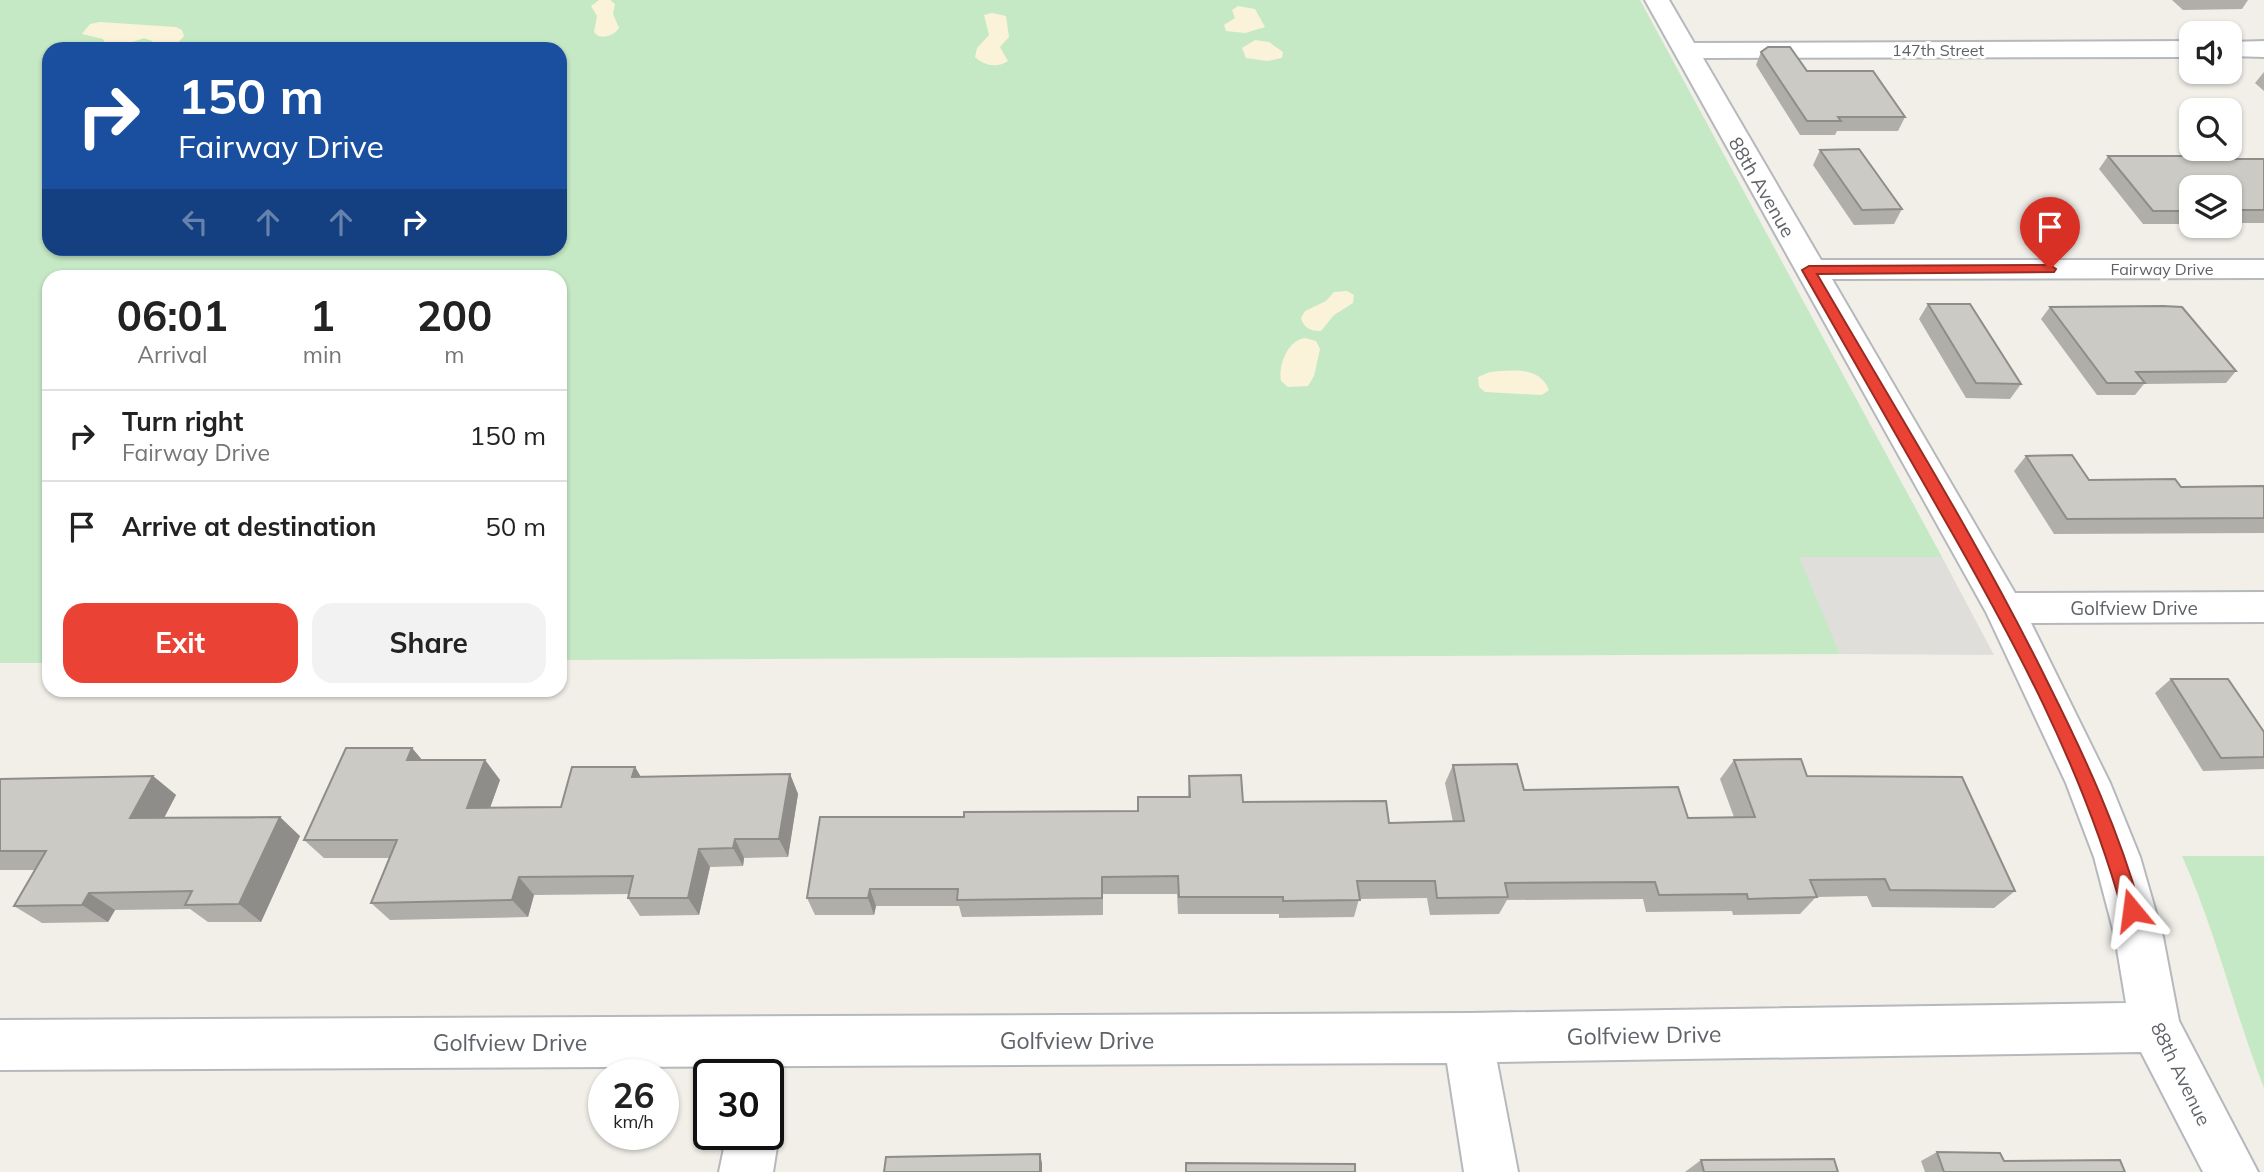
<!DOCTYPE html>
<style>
body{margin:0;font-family:Mulish,sans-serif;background:#f2f2f2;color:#222;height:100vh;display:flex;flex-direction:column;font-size:26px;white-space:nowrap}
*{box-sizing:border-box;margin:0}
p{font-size:23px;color:#767676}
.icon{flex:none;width:38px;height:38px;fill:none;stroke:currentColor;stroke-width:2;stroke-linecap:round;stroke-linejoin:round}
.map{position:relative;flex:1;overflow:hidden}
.side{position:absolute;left:42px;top:270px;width:525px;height:427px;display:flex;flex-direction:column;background:#fff;border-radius:21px;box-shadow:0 2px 5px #0004}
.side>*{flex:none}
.top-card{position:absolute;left:42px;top:42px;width:525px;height:214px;border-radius:21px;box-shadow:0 2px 5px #0004;background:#1a4fa0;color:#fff;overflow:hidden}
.fabs{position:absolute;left:2179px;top:21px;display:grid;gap:14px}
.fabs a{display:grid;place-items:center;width:63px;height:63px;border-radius:14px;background:#fff;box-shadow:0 2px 5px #0004;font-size:35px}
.speed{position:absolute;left:588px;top:1059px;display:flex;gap:14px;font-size:35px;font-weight:700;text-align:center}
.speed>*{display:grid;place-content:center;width:91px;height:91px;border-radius:50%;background:#fff;box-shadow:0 2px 5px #0004;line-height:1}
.speed small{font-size:18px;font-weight:400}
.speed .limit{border:4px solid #111;border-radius:10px;background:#fff;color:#111}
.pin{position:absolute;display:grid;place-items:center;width:60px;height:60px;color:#fff;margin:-72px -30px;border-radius:50% 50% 50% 0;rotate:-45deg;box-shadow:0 0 7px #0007}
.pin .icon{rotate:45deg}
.me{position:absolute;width:77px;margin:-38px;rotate:344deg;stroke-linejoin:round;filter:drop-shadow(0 0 5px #0008)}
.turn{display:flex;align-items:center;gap:24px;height:147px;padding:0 21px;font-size:32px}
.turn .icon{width:91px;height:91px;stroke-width:2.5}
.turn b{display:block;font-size:49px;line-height:60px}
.lanes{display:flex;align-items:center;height:66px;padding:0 21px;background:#0003;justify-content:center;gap:35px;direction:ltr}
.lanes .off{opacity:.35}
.eta{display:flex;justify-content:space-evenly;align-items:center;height:119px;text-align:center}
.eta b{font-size:42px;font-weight:700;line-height:49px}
.primary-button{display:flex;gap:14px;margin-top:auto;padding:14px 21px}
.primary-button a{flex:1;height:80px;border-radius:21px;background:#ea4335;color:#fff;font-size:28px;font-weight:700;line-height:80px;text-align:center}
.primary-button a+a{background:#f2f2f2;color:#222}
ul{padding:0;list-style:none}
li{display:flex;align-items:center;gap:21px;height:91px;padding:0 21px;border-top:2px solid #e0e0e0}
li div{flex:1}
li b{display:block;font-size:26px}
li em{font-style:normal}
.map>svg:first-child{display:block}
</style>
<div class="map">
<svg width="2264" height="1172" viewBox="0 0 2264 1172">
<rect width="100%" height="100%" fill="#f1efe8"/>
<path fill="#e0deda" d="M1798,557H1942L1994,655L1840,654Z"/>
<path fill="#c5e8c5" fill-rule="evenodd" d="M0,0H1640L1942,557H1799L1840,654L560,660V276H49V663H0ZM49,49H560V248H49Z
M2182,856H2264V1088C2234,1011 2216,931 2182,856Z"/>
<path fill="#fbf3d9" d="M599,0H610L615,4L613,14L619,28C614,36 600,41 594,32L597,16L591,6Z
M1238,6L1255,9L1265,27L1245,33L1226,31L1224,25L1235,18L1232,10Z
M992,13L1006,16L1009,37L1000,47L1008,61C998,68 984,66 975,57L977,48L989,35L984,15Z
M100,22L176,27L182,30L184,36C175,48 165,49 151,49L152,41L144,38L119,47L107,48L103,39L82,34L90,24Z
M1255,40L1269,42L1283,52L1282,58L1268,61L1246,58L1242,48Z
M1347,291L1354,295L1353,303L1334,315L1321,331C1310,331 1304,328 1301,318L1305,311L1326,301L1334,292Z
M1305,338L1316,341L1320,349L1314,376L1308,386L1288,387L1281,381C1278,365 1288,340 1305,338Z
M1490,372C1512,370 1540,366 1549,390L1542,395L1485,392L1479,387L1478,377Z"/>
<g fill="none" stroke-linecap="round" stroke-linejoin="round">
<g stroke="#b5b8bc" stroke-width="4">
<path id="street" d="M1645,0H1669L1694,43L2191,41V57L1703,58L1821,260H2264V278L1832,279L2015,593L2264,592V622L2031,623L2110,783L2140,857L2163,937L2179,1021L2258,1172H2203L2141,1052L1497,1062L1518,1172H1464L1447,1063L0,1070V1020L1468,1013L2126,1003L2115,937L2094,857L2066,783L1986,612Z
M2264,41V57L2230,56V42Z
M768,1114L779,1134L773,1172H719L727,1134H768Z"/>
</g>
<use href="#street" fill="#fff" fill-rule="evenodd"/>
</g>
<path fill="#afaea9" d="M2172,0H2248L2242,9L2183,10Z
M1761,52L1807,71L1905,117L1898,131H1837L1835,135H1800L1756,65Z
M2264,72V91L2255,83Z
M1820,150L1902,209L1894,224L1854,225L1813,165Z
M2108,156L2229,159H2264V223H2230V187H2191V224H2143L2099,169Z
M1928,304L2021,384L2010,399L1966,398L1919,319Z
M2050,307L2236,371L2226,383L2144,384L2135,395H2097L2041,319Z
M2026,456L2089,480L2181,487L2264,486V533L2054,534L2014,471Z
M2171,679L2264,757V769L2203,771L2155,693Z
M412,748L422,760H485L500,780L490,808L561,807L635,767L641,777L790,774L798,794L788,857L744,858L743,866L710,867L699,915L640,916L628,898L629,894L534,895L528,917L390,920L371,903L389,858H324L304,840Z
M1734,760L1807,776L2015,891L1994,908L1872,907L1867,896L1816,897L1800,914L1733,915L1732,911L1646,912L1643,899L1507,900L1499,914L1430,915L1427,898L1359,899L1354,917L1279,918V914H1178L1177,894H1103V915L962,917L959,906H876L874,915H815L807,898L964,817L1138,811L1188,797L1189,776L1243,802L1389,823L1453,822L1445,783L1453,765L1524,790L1688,818L1734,817L1720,779Z
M153,776L176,795L164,818L300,836L261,922H208L190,909L115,910L108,922L42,923L14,906L35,870H0V779Z
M1937,1152L2004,1161L2125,1172H1925L1921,1161Z
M1701,1160L1838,1172H1685Z"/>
<path fill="#8f8d8a" d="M412,748L428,767L407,760Z
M485,760L500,780L483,827L467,808Z
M635,767L646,786L632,777Z
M790,774L798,794L788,857L779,839Z
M153,776L176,795L154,837L130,818Z
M280,817L300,836L261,922L239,904Z
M735,839L744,858L743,866L733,848Z
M699,849L710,867L699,915L688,898Z
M519,877L534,895L528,917L512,900Z
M870,889L876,906L874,915L868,898Z
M89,893L115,910L108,922L82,905Z
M1040,1154L1042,1163V1172H1040Z"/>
<path fill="#cccac5" stroke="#8f8d8a" stroke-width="2" d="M1768,47H1790L1807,71H1873L1905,117H1838L1841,121H1807L1761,52Z
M1859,149L1902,209L1862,210L1820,150Z
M2108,156H2226L2229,159H2264V210H2230V187H2191V211H2153Z
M1928,304H1970L2021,384L1976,383Z
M2163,306L2182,307L2236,371L2136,372L2145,383H2107L2050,307Z
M2072,455L2089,480L2175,479L2181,487L2264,486V518L2067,519L2026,456Z
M2171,679H2228L2264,732V757L2221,758Z
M346,748H412L407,760H485L467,808L561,807L572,767H635L632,777L790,774L779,839H735L733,848L699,849L688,898H628L633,876L519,877L512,900L371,903L397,840H304Z
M1801,759L1807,776L1962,777L2015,891L1890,890L1885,879L1810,880L1817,897L1748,899L1747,894L1659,895L1655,882L1505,883L1508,897L1437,898L1435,881H1357L1360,900L1283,901V897H1179L1178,876L1102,877V898L957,900L958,889H870L868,898H807L820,817H964V812L1138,811V797H1190L1189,776L1241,775L1243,802L1386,801L1389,823L1464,821L1453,765L1517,764L1524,790L1678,787L1688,818L1755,817L1734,760Z
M153,776L130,818L280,817L239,904L185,905L192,891L89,893L82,905L14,906L46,851H0V779Z
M1937,1152L2000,1153L2004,1161L2120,1160L2125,1172H1944Z
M1040,1154V1172H884L886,1157Z
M1834,1159L1838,1172H1704L1701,1160Z
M1186,1163L1355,1164V1172H1186Z"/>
<path fill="#ea4335" stroke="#982c22" stroke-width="2" d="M2050,265L2056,269L2054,272L1817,274C1896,410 1980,544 2049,685C2086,759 2119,831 2141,910L2139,917L2132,919L2125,917L2122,910C2083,768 2012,637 1939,510C1894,430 1848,350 1802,270L1809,266Z"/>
<g text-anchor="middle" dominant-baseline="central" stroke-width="6" stroke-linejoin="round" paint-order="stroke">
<g font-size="16" fill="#5f6368" stroke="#fff">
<text x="1938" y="50">147th Street</text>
<text x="2162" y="269">Fairway Drive</text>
</g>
<g font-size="19" fill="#5f6368" stroke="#fff">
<text transform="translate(1762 187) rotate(60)">88th Avenue</text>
<text x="2134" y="608">Golfview Drive</text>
<text transform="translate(2181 1074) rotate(64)">88th Avenue</text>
</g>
<g font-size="23" fill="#5f6368" stroke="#fff">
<text transform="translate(1644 1035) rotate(-1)">Golfview Drive</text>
<text x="1077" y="1040">Golfview Drive</text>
<text x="510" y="1042">Golfview Drive</text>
</g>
</g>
</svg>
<div class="fabs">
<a><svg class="icon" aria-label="sound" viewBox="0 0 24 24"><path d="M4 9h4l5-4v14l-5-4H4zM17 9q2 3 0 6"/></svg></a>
<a><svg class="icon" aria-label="search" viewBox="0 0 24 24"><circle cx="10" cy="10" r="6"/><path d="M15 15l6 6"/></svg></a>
<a><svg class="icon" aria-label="layers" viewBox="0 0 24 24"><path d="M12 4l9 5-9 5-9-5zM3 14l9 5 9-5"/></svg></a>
</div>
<div class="speed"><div>26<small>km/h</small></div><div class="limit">30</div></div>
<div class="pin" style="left:2050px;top:269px;background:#d93025"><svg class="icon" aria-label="arrive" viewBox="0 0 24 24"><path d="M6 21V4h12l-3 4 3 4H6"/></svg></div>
<svg class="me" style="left:2132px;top:910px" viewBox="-20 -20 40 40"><path d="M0-17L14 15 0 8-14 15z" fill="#ea4335" stroke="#fff" stroke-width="4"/></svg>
<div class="top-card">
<div class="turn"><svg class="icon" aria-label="right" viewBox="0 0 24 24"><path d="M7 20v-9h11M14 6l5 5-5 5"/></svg><div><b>150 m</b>Fairway Drive</div></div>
<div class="lanes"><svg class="icon off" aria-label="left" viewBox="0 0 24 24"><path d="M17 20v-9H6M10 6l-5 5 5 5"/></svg><svg class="icon off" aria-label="ahead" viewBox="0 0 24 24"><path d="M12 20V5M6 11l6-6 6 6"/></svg><svg class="icon off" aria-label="ahead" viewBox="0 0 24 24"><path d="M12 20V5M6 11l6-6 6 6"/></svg><svg class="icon" aria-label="right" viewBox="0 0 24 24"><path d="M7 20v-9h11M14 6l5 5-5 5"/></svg></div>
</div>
<section class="side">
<div class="eta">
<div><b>06:01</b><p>Arrival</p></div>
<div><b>1</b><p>min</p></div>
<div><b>200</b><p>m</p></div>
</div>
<ul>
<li><svg class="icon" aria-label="right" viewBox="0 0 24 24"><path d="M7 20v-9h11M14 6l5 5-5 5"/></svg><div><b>Turn right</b><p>Fairway Drive</p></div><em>150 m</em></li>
<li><svg class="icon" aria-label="arrive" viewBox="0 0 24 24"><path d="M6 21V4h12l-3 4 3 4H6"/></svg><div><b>Arrive at destination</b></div><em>50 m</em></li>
</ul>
<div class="primary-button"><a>Exit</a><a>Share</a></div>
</section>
</div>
